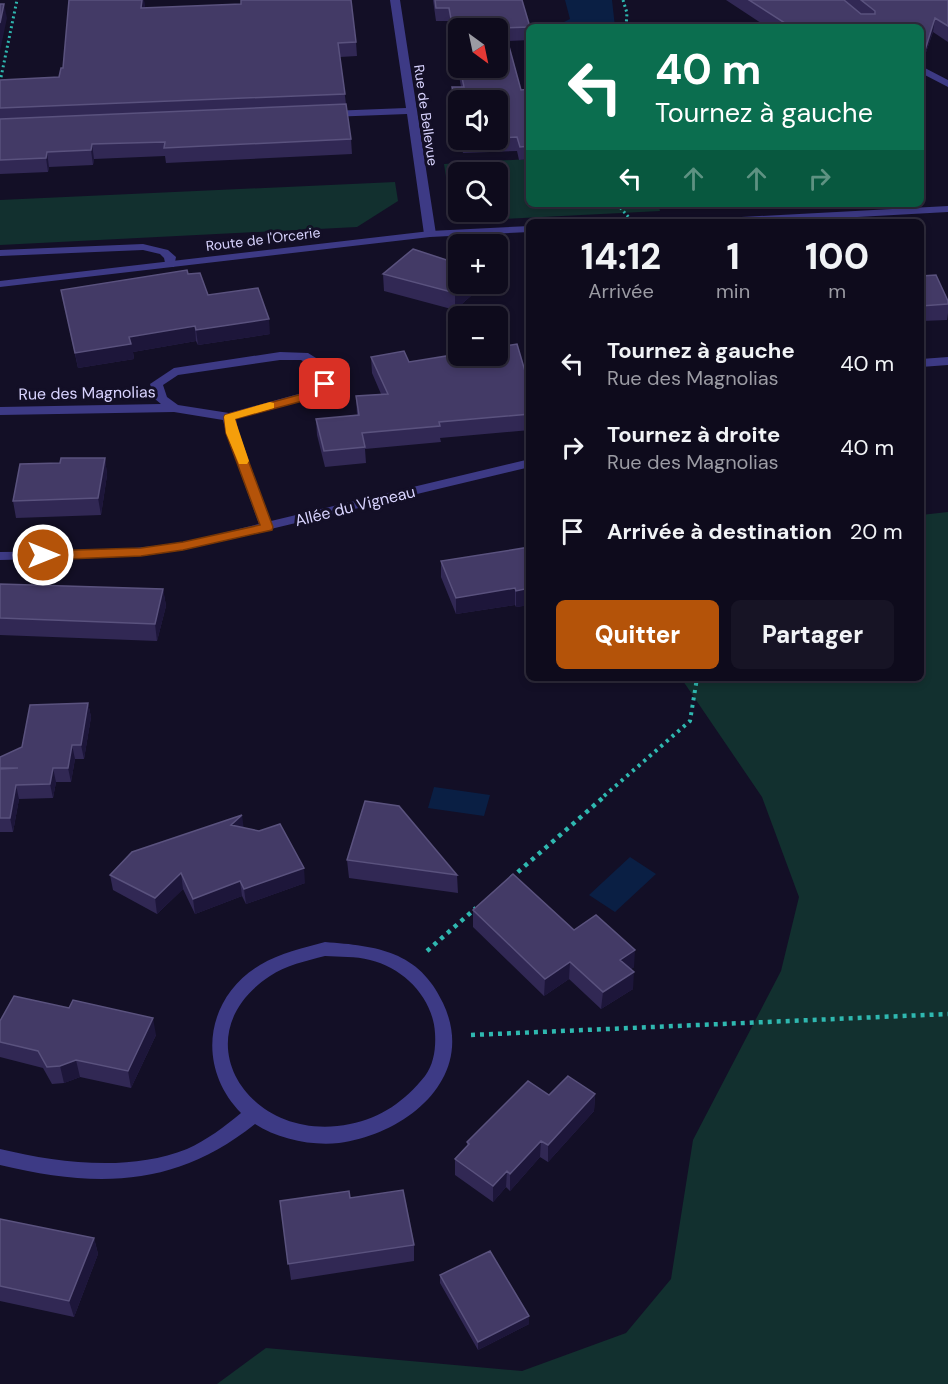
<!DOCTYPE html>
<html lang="fr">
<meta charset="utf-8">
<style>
body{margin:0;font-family:"DM Sans",sans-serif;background:#171425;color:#f1f3f6;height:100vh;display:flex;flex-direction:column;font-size:22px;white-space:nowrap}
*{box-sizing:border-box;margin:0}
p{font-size:20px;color:#9b9ba3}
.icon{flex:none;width:33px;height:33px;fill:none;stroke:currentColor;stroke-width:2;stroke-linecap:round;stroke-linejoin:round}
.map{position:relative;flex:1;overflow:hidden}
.sheet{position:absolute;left:526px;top:219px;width:398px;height:462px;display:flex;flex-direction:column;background:#0e0b1c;border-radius:9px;box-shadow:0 3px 9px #0003,0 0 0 2px #2e2b3b}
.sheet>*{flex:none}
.top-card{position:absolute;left:526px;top:24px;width:398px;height:183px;border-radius:9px;box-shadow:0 3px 9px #0003,0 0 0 2px #2e2b3b;background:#0b6e4f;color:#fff;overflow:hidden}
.needle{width:39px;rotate:147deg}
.fabs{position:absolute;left:448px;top:18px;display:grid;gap:12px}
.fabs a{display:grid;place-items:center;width:60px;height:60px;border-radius:9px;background:#0e0b1c;box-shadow:0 3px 9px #0003,0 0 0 2px #2e2b3b;font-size:30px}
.pin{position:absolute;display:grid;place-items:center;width:51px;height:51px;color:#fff;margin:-26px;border-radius:12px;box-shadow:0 3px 9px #0006}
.me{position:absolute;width:66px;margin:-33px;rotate:90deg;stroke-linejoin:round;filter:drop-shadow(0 0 4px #0008)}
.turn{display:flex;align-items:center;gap:21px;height:126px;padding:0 30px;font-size:27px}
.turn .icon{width:78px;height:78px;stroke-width:2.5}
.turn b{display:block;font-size:42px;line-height:51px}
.lanes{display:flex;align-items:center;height:57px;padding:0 30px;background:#0003;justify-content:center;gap:30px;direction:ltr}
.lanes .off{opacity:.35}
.eta{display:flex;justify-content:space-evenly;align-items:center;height:102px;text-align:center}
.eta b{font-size:36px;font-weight:800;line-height:42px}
.cta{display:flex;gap:12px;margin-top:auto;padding:12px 30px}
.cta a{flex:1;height:69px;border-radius:9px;background:#b45309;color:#fff;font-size:24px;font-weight:800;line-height:69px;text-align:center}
.cta a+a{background:#171425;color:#f1f3f6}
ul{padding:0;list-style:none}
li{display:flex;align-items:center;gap:18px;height:84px;padding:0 30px}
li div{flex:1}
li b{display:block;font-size:22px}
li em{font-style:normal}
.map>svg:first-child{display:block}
</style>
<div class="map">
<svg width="948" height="1384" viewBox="0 0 948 1384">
<rect width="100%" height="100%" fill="#130f26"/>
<path fill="#12302f" d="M529,159L530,204H658L660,211L501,219L481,212H498V172H459V204L450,201L444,164Z
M395,182L398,201L357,227L0,245V200Z
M948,512V1384H217L266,1348L522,1371L626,1333L671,1279L693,1140L781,971L799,897L762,797L681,678H921V515Z"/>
<path fill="#0a1f44" d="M565,0H612L615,27H554L570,19Z
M434,787L490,795L484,816L428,808Z
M630,857L656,874L615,912L589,895Z"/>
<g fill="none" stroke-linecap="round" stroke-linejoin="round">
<path stroke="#2fb8b0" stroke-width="3" stroke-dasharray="2 3" stroke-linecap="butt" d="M623,0L627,13L626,27
M0,82L17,0
M617,204L633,222"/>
<path stroke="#2fb8b0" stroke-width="4" stroke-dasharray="3 4.5" stroke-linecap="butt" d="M604,796L690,721L697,678"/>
<path stroke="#2fb8b0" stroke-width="4.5" stroke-dasharray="4 5" stroke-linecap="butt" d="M511,878L606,795
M427,951L476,908
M471,1035L948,1014"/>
<path fill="#3d3a85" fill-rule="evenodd" d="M390,0H400L436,234L430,237L424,234L407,114L330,117L325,114L330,111L406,108Z
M921,66L948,80V87L921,73Z
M143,244L168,250L176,257L174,267H166L164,258L160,254L143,250L0,256V250Z
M280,352L308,353L329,366L331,384L310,399L236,419L238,433L271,521L530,459V467L183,550L115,557L0,560V552C60,551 123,552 183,542C208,537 234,530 259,524L226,433L223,420L174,412L0,415V407L161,404L155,399L150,384L174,368ZM280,360H301L319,370V383L302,393L229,413L178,405L167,397L163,385L178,375Z
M948,357V365L921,367V359Z
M325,942C377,946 419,951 443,1003C478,1077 407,1134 339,1143C311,1146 278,1139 255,1124C175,1188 96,1188 0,1165V1149C59,1163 129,1172 187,1149C207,1140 224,1127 241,1113C196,1067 205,998 260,965C280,953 303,948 325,942ZM325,956C340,957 355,956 370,960C404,968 433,998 435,1033C436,1048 434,1064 425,1076C405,1101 381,1118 350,1124C249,1145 179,1036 270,976C286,965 306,961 325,956Z"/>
<path fill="#3d3a85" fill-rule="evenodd" d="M948,206V212L767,222H699L705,219Z
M530,226V232L430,237L0,287V281L430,231Z"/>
</g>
<path fill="#312854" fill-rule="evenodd" d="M433,0H522L530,27V40L507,41L521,90L530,89V159L519,160L517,151L463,153L460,140H498V100H459V134L452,101V87H461L449,21H436ZM459,28L498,68H459Z
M726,0H948V42L933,32L922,64L921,27H767Z
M145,4L144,8L356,42L357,56L340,57L346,104L351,139L352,154L166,163L165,156L94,159L93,165L49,167L48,172L0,174V80L59,77L63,68Z
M188,274L208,295L270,334L198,345L196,341L133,352L134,359L78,368L61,290Z
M383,274L459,284H481V287L455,310L384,291Z
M921,276L948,301V313L947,320L921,321Z
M371,357L409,362L530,388V430L440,438L441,442L365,449L366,463L325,467L317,435L316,419L357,415L356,396L381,394L372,373Z
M105,458L107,475L101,515L16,518L13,501L60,463Z
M530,547V605L516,607L515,605L456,614L441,577V561Z
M0,584L163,589L166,606L157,641L0,635Z
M88,703L91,717L84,759H75L71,782H56L53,798L19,799L13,832H0V757L22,747Z
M244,828L305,883L246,904L242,896L195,914L183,889L157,914L113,890L110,875Z
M347,860L457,875L458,893L349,878Z
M473,910L574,930L634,967L631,969L633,989L601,1009L569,979L544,996L473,927Z
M0,1021L156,1035L131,1088L80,1077L64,1083L52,1084L43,1068L0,1057Z
M595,1094L594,1111L548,1162L540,1157L510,1191L506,1187L493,1202L455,1175V1159L467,1147V1142L549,1095Z
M350,1198L414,1245V1261L291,1280L280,1201Z
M0,1219L94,1238L98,1254L74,1317L0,1301Z
M440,1275L529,1316V1324L478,1350L440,1283Z"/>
<path fill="#1d163a" d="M142,0H144L145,4L143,22L141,8Z
M4,4L7,18L0,51V23Z
M935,18L933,32L922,64L921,65V51Z
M92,144L94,159L93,165L91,150Z
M47,152L49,167L48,172L46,158Z
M467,284H481V287L455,310V293Z
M269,319L270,334L198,345L196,330Z
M195,326L196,341L133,352L134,359L78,368L75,353L129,337Z
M105,458L107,475L101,515L98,498Z
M515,588V605L456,614V598Z
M530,588V605L516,607V591Z
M163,589L166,606L157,641L155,624Z
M88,703L91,717L84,759L81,745Z
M72,745L75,759L71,782L68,768Z
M53,768L56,782L53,798L50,784Z
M16,785L19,799L13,832L10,818Z
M242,815L244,830L231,825Z
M304,868L305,883L246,904L244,889Z
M181,873L183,889L157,914L155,898Z
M240,881L242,896L195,914L193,899Z
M635,950L634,967L619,977L620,960Z
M570,962L569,979L544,996L545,979Z
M634,972L633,989L601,1009L603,992Z
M153,1018L156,1035L131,1088L128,1071Z
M76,1060L80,1077L64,1083L60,1066Z
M595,1094L594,1111L548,1162V1145Z
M541,1141L540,1157L510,1191V1174Z
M507,1171L506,1187L493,1202V1186Z
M94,1238L98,1254L74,1317L69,1301Z
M529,1316V1324L478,1350V1342Z"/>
<path fill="#433a66" stroke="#5a527e" stroke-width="1.5" d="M69,0H142L141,8L241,4V0H351L356,42L338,43L345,94L0,108V80L59,77L61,68H63Z
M435,0H522L530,27L504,28L521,90L530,89V146L520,147L517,137L498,138V100H459V121L452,87H464L460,68H498V28H459V61L449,8H436Z
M749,0H844L861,14H875V11L861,0H948V26L935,18L925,50L921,51V61V27H791Z
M0,4H4L0,23Z
M346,104L351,139L164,148L165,142L92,144L91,150L47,152L46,158L0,160V119Z
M413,249L459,264V284H467L455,293L383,274Z
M187,270L188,274L200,273L208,295L258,288L269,319L196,330L195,326L129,337L131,344L75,353L61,290Z
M936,275L948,301V304L921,306V276Z
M517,344L530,388V414L439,422L440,426L362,433L365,447L324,451L316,419L359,415L356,396L388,394L371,357L404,351L409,362L459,354V356H498V347Z
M61,458H105L98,498L13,501L20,464L60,463Z
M530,547V588L516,591L515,588L456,598L441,561Z
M0,584L163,589L155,624L0,618Z
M88,703L81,745H72L68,768H53L50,784L16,785L10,818H0V769L18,768H0V757L22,747L30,705Z
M365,801L399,806L457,875L347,860Z
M242,815L231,825L259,831L280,824L304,868L244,889L240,881L193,899L181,873L155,898L110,875L132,852Z
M513,874L574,930L596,915L635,950L620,960L634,972L603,992L570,962L545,979L473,910Z
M14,996L69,1008L73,1000L153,1018L128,1071L76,1060L60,1066L47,1067L38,1051L0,1042V1021Z
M568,1076L595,1094L548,1145L541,1141L510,1174L507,1171L493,1186L455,1159L469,1144L467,1142L528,1081L549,1095Z
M403,1190L414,1245L288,1264L280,1201L349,1191L350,1198Z
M0,1219L94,1238L69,1301L0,1286Z
M490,1251L529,1316L478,1342L440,1275Z"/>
<path fill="#b45309" stroke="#753606" stroke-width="1.5" d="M325,380L329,381V386L310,399L235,419L238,433L273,527L272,530L183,550L141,556L43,560L37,555L43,551L141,548L183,542L260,525L226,433L224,417L225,415L302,394Z"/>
<path fill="#f59e0b" d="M270,402L274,403V408L235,419L249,461L247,464H239L226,433L224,417L225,415Z"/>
<g text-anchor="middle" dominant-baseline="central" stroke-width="6" stroke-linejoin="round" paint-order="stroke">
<g font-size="14" fill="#d9d4ff" stroke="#130f26">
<text transform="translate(426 115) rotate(82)">Rue de Bellevue</text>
<text transform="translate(263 239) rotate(-7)">Route de l'Orcerie</text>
</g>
<g font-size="16" fill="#d9d4ff" stroke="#130f26">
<text transform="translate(87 393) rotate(-1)">Rue des Magnolias</text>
<text transform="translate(355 506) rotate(-14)">Allée du Vigneau</text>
</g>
</g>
</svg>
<div class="fabs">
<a><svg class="needle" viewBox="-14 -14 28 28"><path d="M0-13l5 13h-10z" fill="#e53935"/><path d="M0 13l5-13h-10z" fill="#9b9ba3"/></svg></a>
<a><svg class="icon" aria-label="sound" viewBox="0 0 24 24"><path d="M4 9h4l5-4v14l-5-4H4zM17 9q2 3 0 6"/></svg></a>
<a><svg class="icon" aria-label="search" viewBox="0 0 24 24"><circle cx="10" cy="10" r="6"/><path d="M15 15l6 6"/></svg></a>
<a>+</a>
<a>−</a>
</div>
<div class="pin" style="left:325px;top:384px;background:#d93025"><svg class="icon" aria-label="arrive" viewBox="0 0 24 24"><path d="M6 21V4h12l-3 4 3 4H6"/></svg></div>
<svg class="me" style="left:43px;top:555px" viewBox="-20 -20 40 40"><circle r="17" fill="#b45309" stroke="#fff" stroke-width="3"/><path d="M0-11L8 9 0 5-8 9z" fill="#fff"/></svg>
<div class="top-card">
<div class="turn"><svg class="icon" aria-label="left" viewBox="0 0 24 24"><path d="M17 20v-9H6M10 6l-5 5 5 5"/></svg><div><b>40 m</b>Tournez à gauche</div></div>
<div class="lanes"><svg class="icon" aria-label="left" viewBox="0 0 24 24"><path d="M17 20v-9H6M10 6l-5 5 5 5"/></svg><svg class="icon off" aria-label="ahead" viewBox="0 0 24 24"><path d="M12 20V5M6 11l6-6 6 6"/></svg><svg class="icon off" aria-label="ahead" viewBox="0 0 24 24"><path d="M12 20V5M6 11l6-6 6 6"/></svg><svg class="icon off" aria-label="right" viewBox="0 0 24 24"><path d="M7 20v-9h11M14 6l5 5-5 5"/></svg></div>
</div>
<section class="sheet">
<div class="eta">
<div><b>14:12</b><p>Arrivée</p></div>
<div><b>1</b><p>min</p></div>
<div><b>100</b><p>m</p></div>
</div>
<ul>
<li><svg class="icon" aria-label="left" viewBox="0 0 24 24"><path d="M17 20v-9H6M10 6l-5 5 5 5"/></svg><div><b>Tournez à gauche</b><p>Rue des Magnolias</p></div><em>40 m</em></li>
<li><svg class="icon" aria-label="right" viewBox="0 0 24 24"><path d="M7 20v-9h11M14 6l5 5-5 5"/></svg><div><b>Tournez à droite</b><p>Rue des Magnolias</p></div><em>40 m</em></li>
<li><svg class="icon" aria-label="arrive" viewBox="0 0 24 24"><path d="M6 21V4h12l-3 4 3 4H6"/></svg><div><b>Arrivée à destination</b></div><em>20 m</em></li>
</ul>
<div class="cta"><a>Quitter</a><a>Partager</a></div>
</section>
</div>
